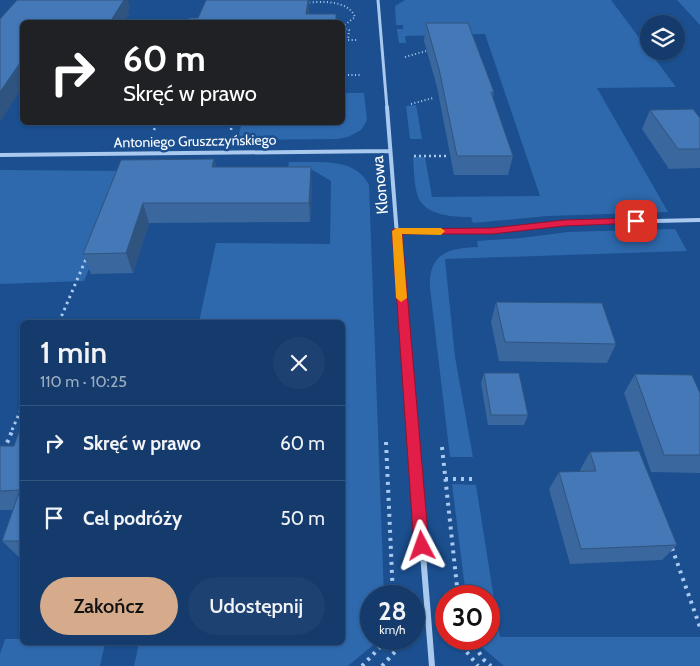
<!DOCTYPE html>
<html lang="pl">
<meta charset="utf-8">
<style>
body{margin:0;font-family:Cabin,sans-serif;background:#1d4271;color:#f1f3f6;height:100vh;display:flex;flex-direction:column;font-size:19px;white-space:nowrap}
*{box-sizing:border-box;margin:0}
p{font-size:16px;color:#9dadc1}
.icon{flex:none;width:28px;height:28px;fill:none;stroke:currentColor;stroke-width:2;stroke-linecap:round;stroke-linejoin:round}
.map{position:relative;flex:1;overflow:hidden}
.side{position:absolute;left:20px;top:320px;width:325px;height:325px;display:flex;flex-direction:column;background:#143b6b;border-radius:8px;box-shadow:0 1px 4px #0004,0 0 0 1px #33557e}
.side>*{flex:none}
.hud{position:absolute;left:20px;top:20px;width:325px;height:105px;border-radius:8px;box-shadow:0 1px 4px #0004,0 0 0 1px #33557e;background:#202124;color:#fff;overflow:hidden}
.controls{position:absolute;left:640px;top:15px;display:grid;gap:10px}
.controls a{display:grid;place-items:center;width:45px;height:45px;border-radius:50%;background:#143b6b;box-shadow:0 1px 4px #0004,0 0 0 1px #33557e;font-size:25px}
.speed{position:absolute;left:360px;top:585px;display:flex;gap:10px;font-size:25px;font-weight:700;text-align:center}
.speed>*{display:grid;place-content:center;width:65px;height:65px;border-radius:50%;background:#143b6b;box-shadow:0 1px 4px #0004,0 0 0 1px #33557e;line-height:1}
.speed small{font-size:12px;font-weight:400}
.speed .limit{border:8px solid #d22;background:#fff;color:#111}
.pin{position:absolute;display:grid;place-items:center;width:42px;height:42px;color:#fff;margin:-21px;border-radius:10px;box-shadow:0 2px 8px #0006}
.me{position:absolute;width:55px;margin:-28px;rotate:356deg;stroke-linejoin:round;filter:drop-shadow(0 0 4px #0008)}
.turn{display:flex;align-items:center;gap:18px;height:105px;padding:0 20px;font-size:22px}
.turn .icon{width:65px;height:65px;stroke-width:2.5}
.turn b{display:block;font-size:35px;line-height:42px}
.round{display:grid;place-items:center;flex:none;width:52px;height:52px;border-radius:26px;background:#1d4271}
.summary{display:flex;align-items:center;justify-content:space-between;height:85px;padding:0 20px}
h1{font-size:30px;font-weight:600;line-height:38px}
.primary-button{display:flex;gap:10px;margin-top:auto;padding:10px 20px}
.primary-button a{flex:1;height:58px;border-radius:30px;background:#d6ab8b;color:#111;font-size:20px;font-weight:600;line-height:58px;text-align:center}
.primary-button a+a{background:#1d4271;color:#f1f3f6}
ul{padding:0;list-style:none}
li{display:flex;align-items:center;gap:15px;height:75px;padding:0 20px;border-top:1px solid #33557e}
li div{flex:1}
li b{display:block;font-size:19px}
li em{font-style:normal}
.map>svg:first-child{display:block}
</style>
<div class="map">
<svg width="700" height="666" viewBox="0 0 700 666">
<rect width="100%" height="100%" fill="#1b4f8f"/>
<path fill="#2e69ad" d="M405,0H611L676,87L597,88L668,212L548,216L473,223L471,217C454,217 426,216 418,197C414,185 414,169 413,157H425L432,197L540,196L485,34L405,36L406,43H399L397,29H403V25H396L395,6Z
M677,0H700V25Z
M343,93H364L367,120L365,124L361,130L348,137L337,139L237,140L242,123L342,122Z
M416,105L422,139H410L406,106Z
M289,162C317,163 355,156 369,185L384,596H371V639H376L372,646L348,666H134L139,643L342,642V322H199L216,243L330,244L331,181L309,168H288Z
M0,170L130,171L84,281L0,284Z
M675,229L687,251L445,259L455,357L473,457H450L430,288C428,253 449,248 478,247L477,241L521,238L568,232Z
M452,484L476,485L500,637H700V666H504L483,648L476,639H489V596H466Z
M5,639H22V642L105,643L100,666H0V654Z"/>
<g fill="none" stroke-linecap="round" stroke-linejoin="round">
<path stroke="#a9c9ee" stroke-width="2" stroke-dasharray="1 2.5" stroke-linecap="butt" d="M306,3C322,1 348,0 355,17L342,27
M342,28L349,30L348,40H357
M405,57L426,51
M348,75H361
M411,104L433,98"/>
<path stroke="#a9c9ee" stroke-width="2.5" stroke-dasharray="2 3" stroke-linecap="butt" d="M154,130L157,122
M231,130L232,122
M414,156H446"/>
<path stroke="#a9c9ee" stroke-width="3" stroke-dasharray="2.5 4" stroke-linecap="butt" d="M59,322L86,259
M12,430L22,407"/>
<path stroke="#a9c9ee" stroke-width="4" stroke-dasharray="3 5" stroke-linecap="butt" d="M386,442L393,596
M442,447L458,596
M4,450L13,429
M445,479H475
M672,548L700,627
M470,639L484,660L491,666
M456,641H458L478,666
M362,666L388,639
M382,666L404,642"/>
<path stroke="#a9c9ee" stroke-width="3" d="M378,0L387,108"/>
<path stroke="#a9c9ee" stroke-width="4" d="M387,107L398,248
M0,155L390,151
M397,231H492L564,223L700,220"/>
<path stroke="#a9c9ee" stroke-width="5" d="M398,247L413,430"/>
<path stroke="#a9c9ee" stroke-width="6" d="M413,429L432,666"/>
</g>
<path fill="#3a679d" d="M426,23L494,92L493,98L513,156L508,175H454L437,87L424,41Z
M650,110L700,118V168L669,169L642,129Z
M214,159L216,167L312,187L310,222L149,223L133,273L91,274L83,254L121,160Z
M496,302L616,344L607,363L499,361L491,322Z
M484,373L528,415L524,425H488L481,383Z
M635,374L700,393V473L651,472L624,393Z
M22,423V559H21L2,541L13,510H0V446H14Z
M590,452L677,545L662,560L570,564L549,489L559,472H580V470Z"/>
<path fill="#305480" d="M122,0H128L130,8L128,11L129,15L124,22H110Z
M308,0H310L308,22L306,14Z
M22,60V88L0,122V92Z
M214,159L218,178L212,167Z
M311,167L312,187L310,222L309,203Z
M143,203L149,223L133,273L126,253Z"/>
<path fill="#4478b7" stroke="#305480" d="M17,0H124L110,22H22V60L0,92V19Z
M206,0H308L306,14H336V22H187L189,18H198Z
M426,23H468L494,92H491L513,156H457L439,69Z
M693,109L700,118V149H678L650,110Z
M214,159L212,167H311L309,203H143L126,253L83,254L121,160Z
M496,302L602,303L616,344L505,342Z
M484,373H519L528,415H491Z
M635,374L692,375L700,393V455H664Z
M22,423V541H2L20,490L0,491V446H14Z
M639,451L677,545L581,549L559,472L596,471L590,452Z"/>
<path fill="#e11d48" stroke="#92132f" d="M636,218L639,219V223L564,226L492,234H402L429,546L427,551L422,553L416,551L414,546L392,231L393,229L492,228L564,220Z"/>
<path fill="#f59e0b" d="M397,228H441L445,231L441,235L402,234L407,298L401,302L396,298L392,231Z"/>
<g text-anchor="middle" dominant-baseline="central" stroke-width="5" stroke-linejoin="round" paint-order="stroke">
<g font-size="14" fill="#fff" stroke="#1b4f8f">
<text transform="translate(195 141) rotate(-1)">Antoniego Gruszczyńskiego</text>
</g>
<g font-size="16" fill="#fff" stroke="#1b4f8f">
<text transform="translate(380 185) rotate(-95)">Klonowa</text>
</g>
</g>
</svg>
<div class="controls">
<a><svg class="icon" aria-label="layers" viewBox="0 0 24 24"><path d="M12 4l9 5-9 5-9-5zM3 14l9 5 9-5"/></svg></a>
</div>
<div class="speed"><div>28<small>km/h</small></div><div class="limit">30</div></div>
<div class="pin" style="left:636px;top:221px;background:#d93025"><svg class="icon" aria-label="arrive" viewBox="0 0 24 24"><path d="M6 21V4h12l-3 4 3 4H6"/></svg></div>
<svg class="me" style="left:422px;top:546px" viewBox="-20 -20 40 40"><path d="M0-17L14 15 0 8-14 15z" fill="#e11d48" stroke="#fff" stroke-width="4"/></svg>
<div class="hud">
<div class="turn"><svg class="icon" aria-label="right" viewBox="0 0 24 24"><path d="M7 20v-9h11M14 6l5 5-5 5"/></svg><div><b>60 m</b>Skręć w prawo</div></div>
</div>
<section class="side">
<div class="summary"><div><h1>1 min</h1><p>110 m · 10:25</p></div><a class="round"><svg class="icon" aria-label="close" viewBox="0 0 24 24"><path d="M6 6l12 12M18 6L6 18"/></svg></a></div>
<ul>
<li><svg class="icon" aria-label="right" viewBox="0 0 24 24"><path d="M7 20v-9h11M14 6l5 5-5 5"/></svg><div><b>Skręć w prawo</b></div><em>60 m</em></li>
<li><svg class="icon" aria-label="arrive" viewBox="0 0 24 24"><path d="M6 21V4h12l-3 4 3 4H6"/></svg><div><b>Cel podróży</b></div><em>50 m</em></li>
</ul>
<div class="primary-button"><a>Zakończ</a><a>Udostępnij</a></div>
</section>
</div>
